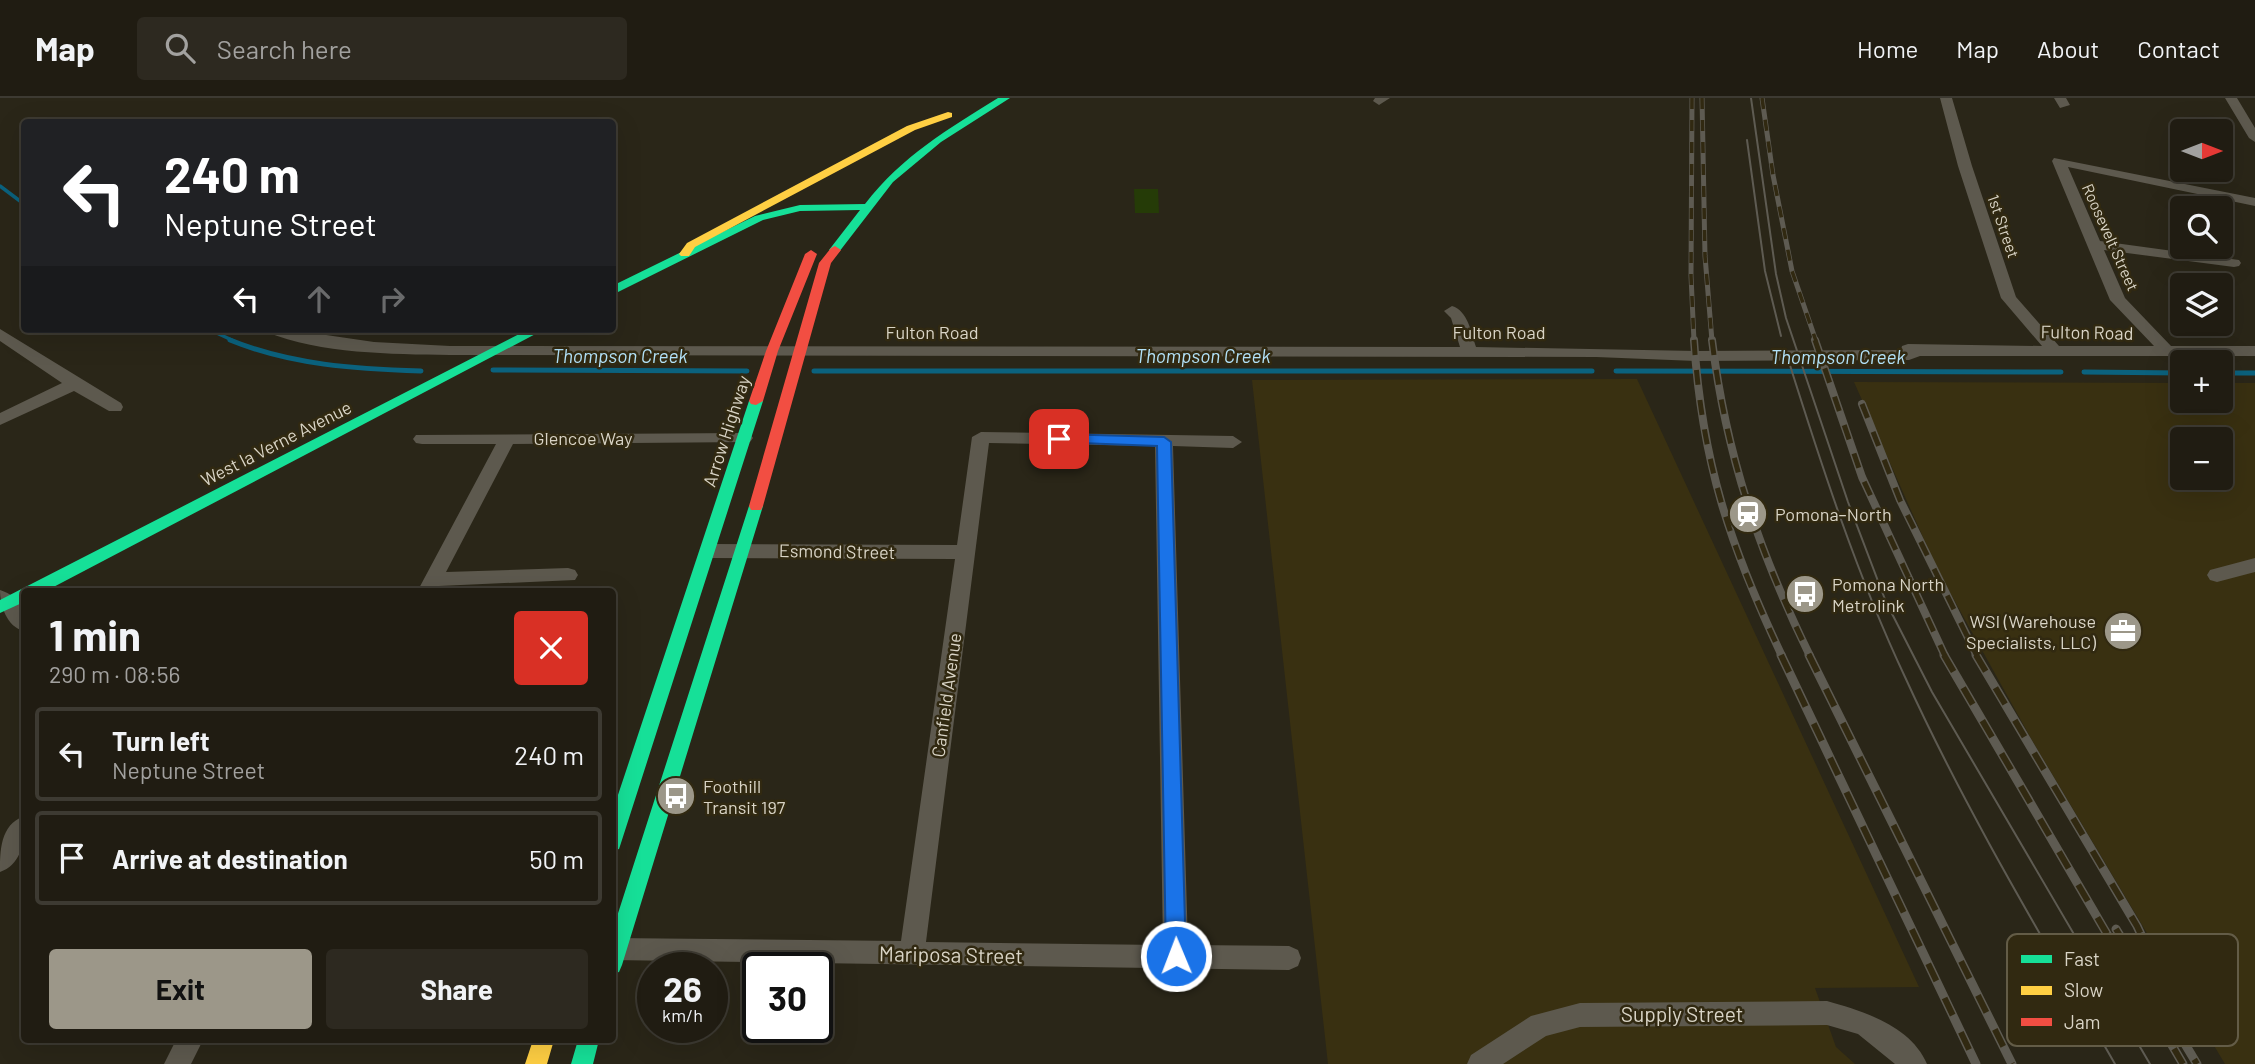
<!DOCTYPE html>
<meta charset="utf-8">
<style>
body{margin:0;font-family:Barlow,sans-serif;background:#2d2920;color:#f1f3f6;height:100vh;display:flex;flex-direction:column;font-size:26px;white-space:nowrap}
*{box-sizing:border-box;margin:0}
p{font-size:23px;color:#a2a19f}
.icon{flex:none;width:38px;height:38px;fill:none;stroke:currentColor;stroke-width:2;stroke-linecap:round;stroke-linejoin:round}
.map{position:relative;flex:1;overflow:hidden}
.details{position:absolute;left:21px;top:490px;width:595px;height:455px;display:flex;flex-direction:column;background:#201c12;border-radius:7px;box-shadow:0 7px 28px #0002,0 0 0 2px #3d3a32}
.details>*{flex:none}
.hud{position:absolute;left:21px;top:21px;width:595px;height:214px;border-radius:7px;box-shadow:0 7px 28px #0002,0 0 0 2px #3d3a32;background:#202124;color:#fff;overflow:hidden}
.needle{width:46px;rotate:90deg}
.tools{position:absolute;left:2170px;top:21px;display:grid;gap:14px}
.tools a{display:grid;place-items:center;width:63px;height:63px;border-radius:7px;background:#201c12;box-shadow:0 7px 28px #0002,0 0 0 2px #3d3a32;font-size:35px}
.speed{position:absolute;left:637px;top:854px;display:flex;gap:14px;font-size:35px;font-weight:700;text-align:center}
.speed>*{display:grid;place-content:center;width:91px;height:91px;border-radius:50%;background:#201c12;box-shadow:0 7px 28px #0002,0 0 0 2px #3d3a32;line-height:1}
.speed small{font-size:18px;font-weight:400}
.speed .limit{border:4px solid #111;border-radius:10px;background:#fff;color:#111}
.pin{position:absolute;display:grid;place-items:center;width:60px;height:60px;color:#fff;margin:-30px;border-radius:14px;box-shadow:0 4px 10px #0006}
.me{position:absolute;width:77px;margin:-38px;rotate:359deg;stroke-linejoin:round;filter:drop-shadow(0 0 5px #0008)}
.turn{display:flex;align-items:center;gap:24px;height:147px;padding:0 28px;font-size:32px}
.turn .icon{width:91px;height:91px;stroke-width:2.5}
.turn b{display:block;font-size:49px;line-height:60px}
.lanes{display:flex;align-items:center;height:66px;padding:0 28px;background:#0003;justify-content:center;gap:35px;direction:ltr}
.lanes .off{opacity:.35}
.round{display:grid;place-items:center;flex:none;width:74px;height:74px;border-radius:7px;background:#2d2920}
.headline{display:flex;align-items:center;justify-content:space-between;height:119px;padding:0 28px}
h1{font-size:42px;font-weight:700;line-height:52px}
.action{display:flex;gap:14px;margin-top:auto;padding:14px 28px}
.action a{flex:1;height:80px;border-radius:7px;background:#9c9789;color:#111;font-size:28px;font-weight:700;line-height:80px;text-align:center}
.action a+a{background:#2d2920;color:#f1f3f6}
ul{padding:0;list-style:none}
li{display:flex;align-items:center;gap:21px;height:94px;margin:0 14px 10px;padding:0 14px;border:4px solid #3d3a32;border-radius:7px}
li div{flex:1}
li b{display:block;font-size:26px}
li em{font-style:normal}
header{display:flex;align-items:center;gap:42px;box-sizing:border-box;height:98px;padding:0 35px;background:#201c12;border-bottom:2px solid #3d3a32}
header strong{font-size:33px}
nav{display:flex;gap:38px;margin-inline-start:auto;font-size:24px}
.search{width:490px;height:63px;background:#2d2920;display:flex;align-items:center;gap:18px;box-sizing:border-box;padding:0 24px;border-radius:7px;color:#a2a19f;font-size:26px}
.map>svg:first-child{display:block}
</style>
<header>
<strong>Map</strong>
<div class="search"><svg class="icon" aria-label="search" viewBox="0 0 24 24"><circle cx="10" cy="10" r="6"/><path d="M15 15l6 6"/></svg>Search here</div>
<nav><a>Home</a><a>Map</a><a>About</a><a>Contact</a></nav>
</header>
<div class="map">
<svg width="2255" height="966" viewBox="0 0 2255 966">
<rect width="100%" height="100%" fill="#2a2618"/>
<path fill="#393011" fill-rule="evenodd" d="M1637,281L1919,889L1815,890L1836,949L1855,966H1328L1252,282Z
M1854,284L2182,285V303H2221V285H2255V966H2225L2033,644L1938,473ZM2182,341H2221V380H2182Z"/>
<path fill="#253b07" d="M1134,91H1158L1159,115H1135Z"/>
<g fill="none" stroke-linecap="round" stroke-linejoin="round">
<path stroke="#0b627e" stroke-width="3.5" d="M0,88L24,106
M208,231L234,243"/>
<path stroke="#0b627e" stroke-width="5" d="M230,242C291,267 356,271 421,273
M493,272L747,273
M814,273H1592
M1616,273L2061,274
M2084,274L2182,275
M2221,275H2255"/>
<path fill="#5d594e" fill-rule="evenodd" d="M1375,0H1390L1379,7L1373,3Z
M1940,0H1952L1972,68L2016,199L2059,248H2154L2110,202L2052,63L2054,60L2255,100V108L2068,69L2100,143L2239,162L2241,165L2239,168L2234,169L2104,152L2125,200L2171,248H2255V258H1920L1909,262L1696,263L1596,259L450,257C390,256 322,256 266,234L263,231H285L374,244L450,248L1460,249L1451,220L1444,213L1452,208C1468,213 1471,234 1476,249L1696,253L1901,252L1902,248L1908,246L2042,248L2001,200L1958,68Z
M2054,0H2066L2070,7L2060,10Z
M2225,0H2237L2255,30V44L2249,40Z
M0,231L121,305L123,309L121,313H109L74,293L0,327V315L62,285L0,243Z
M981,334L1233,338L1242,344L1233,350L1173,348L1188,847L1289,848L1298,852L1301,860L1298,868L1289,872L612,862V840L901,843L955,461L709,460L702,458L700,453L702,448L709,446L957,447L972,339ZM989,345L1155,348L1163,847L926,844Z
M744,335L750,336L753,340L750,344L513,346L446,474L568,470L575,472L578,477L575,482L439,488L436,494H417L496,346H422L416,345L413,341L416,337Z
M2255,460V474L2217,484L2210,482L2207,477L2210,472Z
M0,492C22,499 24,513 24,533C7,529 0,508 0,492Z
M24,718C26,739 23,766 0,774C0,753 0,727 24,718Z
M1827,903C1863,913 1911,928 1927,966H1895L1858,936L1827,927L1580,929L1546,938L1503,966H1467L1471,957L1531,918L1580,905Z
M176,942H203L191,966H164Z"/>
<path fill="#16e098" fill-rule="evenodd" d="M998,0H1010L941,44L893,84L839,154L835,156L829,152L860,112L800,113L763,122L612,197V188L755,118L800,107L865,106C902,58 948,31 998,0Z
M529,231H545L44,494H24V504L0,515V502Z
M756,299L763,303L621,745L619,751L612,753V715L749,303Z
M756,403L763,408L622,867L619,874L612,876V834L749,408Z
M578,942H599L593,966H571Z"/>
<path fill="#ffcf43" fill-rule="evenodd" d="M948,14L952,15V19L915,32L695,149L689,158H681L679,156L687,145L907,28Z
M533,942H554L547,966H525Z"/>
<path fill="#f24e42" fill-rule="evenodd" d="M835,148L841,152L831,165L763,408L761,412H751L749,408L819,165L831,150Z
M811,152L817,156L778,253L763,303L756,307L751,306L749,303L766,253L805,156Z"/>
<path stroke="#5e5b52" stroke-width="2" d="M1751,0L1776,176L1786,220L1848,404L1886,504L1932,594L2150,966
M1747,42L1765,173L1781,238
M1788,261C1822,369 1857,477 1905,579C1966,713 2042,839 2115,966"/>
<g stroke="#5e5b52" stroke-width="5">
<path id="rail-far2" d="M1692,0L1691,178L1694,243
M1702,0L1705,158L1712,243
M1762,0L1773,77L1792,173L1816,243"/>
</g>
<g stroke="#5e5b52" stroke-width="8">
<path id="rail-far1" d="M1694,242C1702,365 1730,448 1782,558
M1712,242C1726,357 1759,454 1810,558
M1815,242L1862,379L1945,558
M1862,306L1900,402L1977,558"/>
</g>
<g stroke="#5e5b52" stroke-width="9">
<path id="rail" d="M1781,557L1976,966
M1809,557L2012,966
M1944,557L2183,966
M1976,557L2137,828L2183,927
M2116,831L2197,966"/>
</g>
<use href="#rail-far2" stroke="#312911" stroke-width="3.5" stroke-dasharray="11" stroke-linecap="butt"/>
<use href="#rail-far1" stroke="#312911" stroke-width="5" stroke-dasharray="15" stroke-linecap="butt"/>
<use href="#rail" stroke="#312911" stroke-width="6" stroke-dasharray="19" stroke-linecap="butt"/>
</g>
<path fill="#1a73e8" stroke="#114b97" stroke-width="2" d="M1059,336L1164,339L1171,344L1186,858L1183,865L1176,867L1169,865L1166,858L1157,348L1054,344V338Z"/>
<defs>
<g id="station-disc" transform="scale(2.0125)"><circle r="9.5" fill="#9c9789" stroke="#312911"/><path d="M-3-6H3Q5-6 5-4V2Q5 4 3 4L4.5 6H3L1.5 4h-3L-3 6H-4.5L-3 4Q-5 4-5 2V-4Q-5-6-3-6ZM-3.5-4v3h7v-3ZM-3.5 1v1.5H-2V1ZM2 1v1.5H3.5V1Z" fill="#fff"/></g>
<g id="bus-disc" transform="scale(2.0125)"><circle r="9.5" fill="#9c9789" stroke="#312911"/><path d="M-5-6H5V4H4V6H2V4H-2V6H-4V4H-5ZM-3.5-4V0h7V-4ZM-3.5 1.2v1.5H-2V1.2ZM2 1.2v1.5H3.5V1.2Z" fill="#fff"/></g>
<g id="office-disc" transform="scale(2.0125)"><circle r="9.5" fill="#9c9789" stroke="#312911"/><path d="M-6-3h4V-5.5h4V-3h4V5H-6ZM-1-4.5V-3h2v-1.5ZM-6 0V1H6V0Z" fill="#fff"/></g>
</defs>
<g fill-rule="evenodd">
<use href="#station-disc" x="1748" y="416"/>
<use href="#bus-disc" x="1805" y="496"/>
<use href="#office-disc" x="2123" y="533"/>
<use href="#bus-disc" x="676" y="698"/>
</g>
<g text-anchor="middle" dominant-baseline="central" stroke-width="5" stroke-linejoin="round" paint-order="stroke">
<g font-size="16" fill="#d9d4c6" stroke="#312911">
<text transform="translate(2004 128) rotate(71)">1st Street</text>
<text transform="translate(2111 139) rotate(66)">Roosevelt Street</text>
</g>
<g font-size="18" fill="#d9d4c6" stroke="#312911">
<text x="932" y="234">Fulton Road</text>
<text x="1499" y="234">Fulton Road</text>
<text transform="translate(2087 234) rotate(1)">Fulton Road</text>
<text transform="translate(726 333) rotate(-72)">Arrow Highway</text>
<text x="583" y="340">Glencoe Way</text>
<text transform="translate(276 345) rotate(-27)">West la Verne Avenue</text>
<text transform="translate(837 453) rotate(1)">Esmond Street</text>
<text transform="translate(946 597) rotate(-82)">Canfield Avenue</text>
</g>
<g font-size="18" fill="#d9d4c6" stroke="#312911" text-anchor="start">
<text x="1775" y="416">Pomona–North</text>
<text x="1832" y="486">Pomona North<tspan x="1832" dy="21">Metrolink</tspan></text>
<text x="2096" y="523" text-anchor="end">WSI (Warehouse<tspan x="2096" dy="21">Specialists, LLC)</tspan></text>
<text x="703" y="688">Foothill<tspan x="703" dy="21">Transit 197</tspan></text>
</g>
<g font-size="19" font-style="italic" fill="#b3e2f9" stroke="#312911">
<text x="620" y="257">Thompson Creek</text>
<text x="1203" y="257">Thompson Creek</text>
<text x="1838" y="258">Thompson Creek</text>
</g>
<g font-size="21" fill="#d9d4c6" stroke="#312911">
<text transform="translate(951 856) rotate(1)">Mariposa Street</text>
<text x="1682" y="915">Supply Street</text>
</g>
</g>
<rect x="2007" y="836" width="231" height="112" rx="10" fill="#312911" stroke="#635c47" stroke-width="2"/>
<rect x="2021" y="857" width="31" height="8" fill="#16e098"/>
<rect x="2021" y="888" width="31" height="9" fill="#ffcf43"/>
<rect x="2021" y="920" width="31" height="8" fill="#f24e42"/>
<g font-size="19" fill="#d9d4c6">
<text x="2064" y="868">Fast</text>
<text x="2064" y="899">Slow</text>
<text x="2064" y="931">Jam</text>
</g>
</svg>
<div class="tools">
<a><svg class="needle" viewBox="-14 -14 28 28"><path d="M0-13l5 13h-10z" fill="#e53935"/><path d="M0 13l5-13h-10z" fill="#a2a19f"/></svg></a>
<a><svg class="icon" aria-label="search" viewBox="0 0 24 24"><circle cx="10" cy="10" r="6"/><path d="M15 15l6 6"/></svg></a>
<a><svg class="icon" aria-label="layers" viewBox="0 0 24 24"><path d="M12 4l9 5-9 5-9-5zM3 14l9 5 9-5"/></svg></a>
<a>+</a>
<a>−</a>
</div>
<div class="speed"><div>26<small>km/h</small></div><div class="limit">30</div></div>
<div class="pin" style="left:1059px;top:341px;background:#d93025"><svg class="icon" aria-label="arrive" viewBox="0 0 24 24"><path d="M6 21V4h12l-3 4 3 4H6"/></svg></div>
<svg class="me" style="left:1176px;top:858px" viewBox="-20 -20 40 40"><circle r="17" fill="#1a73e8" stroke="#fff" stroke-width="3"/><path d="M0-11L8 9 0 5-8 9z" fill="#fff"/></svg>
<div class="hud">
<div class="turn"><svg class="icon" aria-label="left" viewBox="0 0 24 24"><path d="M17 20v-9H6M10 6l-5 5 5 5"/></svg><div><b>240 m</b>Neptune Street</div></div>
<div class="lanes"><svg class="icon" aria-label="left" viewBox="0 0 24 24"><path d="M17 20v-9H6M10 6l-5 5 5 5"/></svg><svg class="icon off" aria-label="ahead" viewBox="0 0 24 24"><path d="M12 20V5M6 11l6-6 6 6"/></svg><svg class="icon off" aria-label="right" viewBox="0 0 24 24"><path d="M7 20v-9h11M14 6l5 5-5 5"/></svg></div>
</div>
<section class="details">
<div class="headline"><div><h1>1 min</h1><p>290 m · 08:56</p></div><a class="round" style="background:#d93025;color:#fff"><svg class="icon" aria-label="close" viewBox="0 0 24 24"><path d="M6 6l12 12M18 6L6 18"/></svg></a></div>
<ul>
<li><svg class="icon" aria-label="left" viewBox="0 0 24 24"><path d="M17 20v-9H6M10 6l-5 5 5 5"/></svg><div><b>Turn left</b><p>Neptune Street</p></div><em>240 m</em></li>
<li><svg class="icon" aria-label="arrive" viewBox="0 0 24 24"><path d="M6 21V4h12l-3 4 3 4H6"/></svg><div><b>Arrive at destination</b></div><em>50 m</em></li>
</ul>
<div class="action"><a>Exit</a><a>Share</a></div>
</section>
</div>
